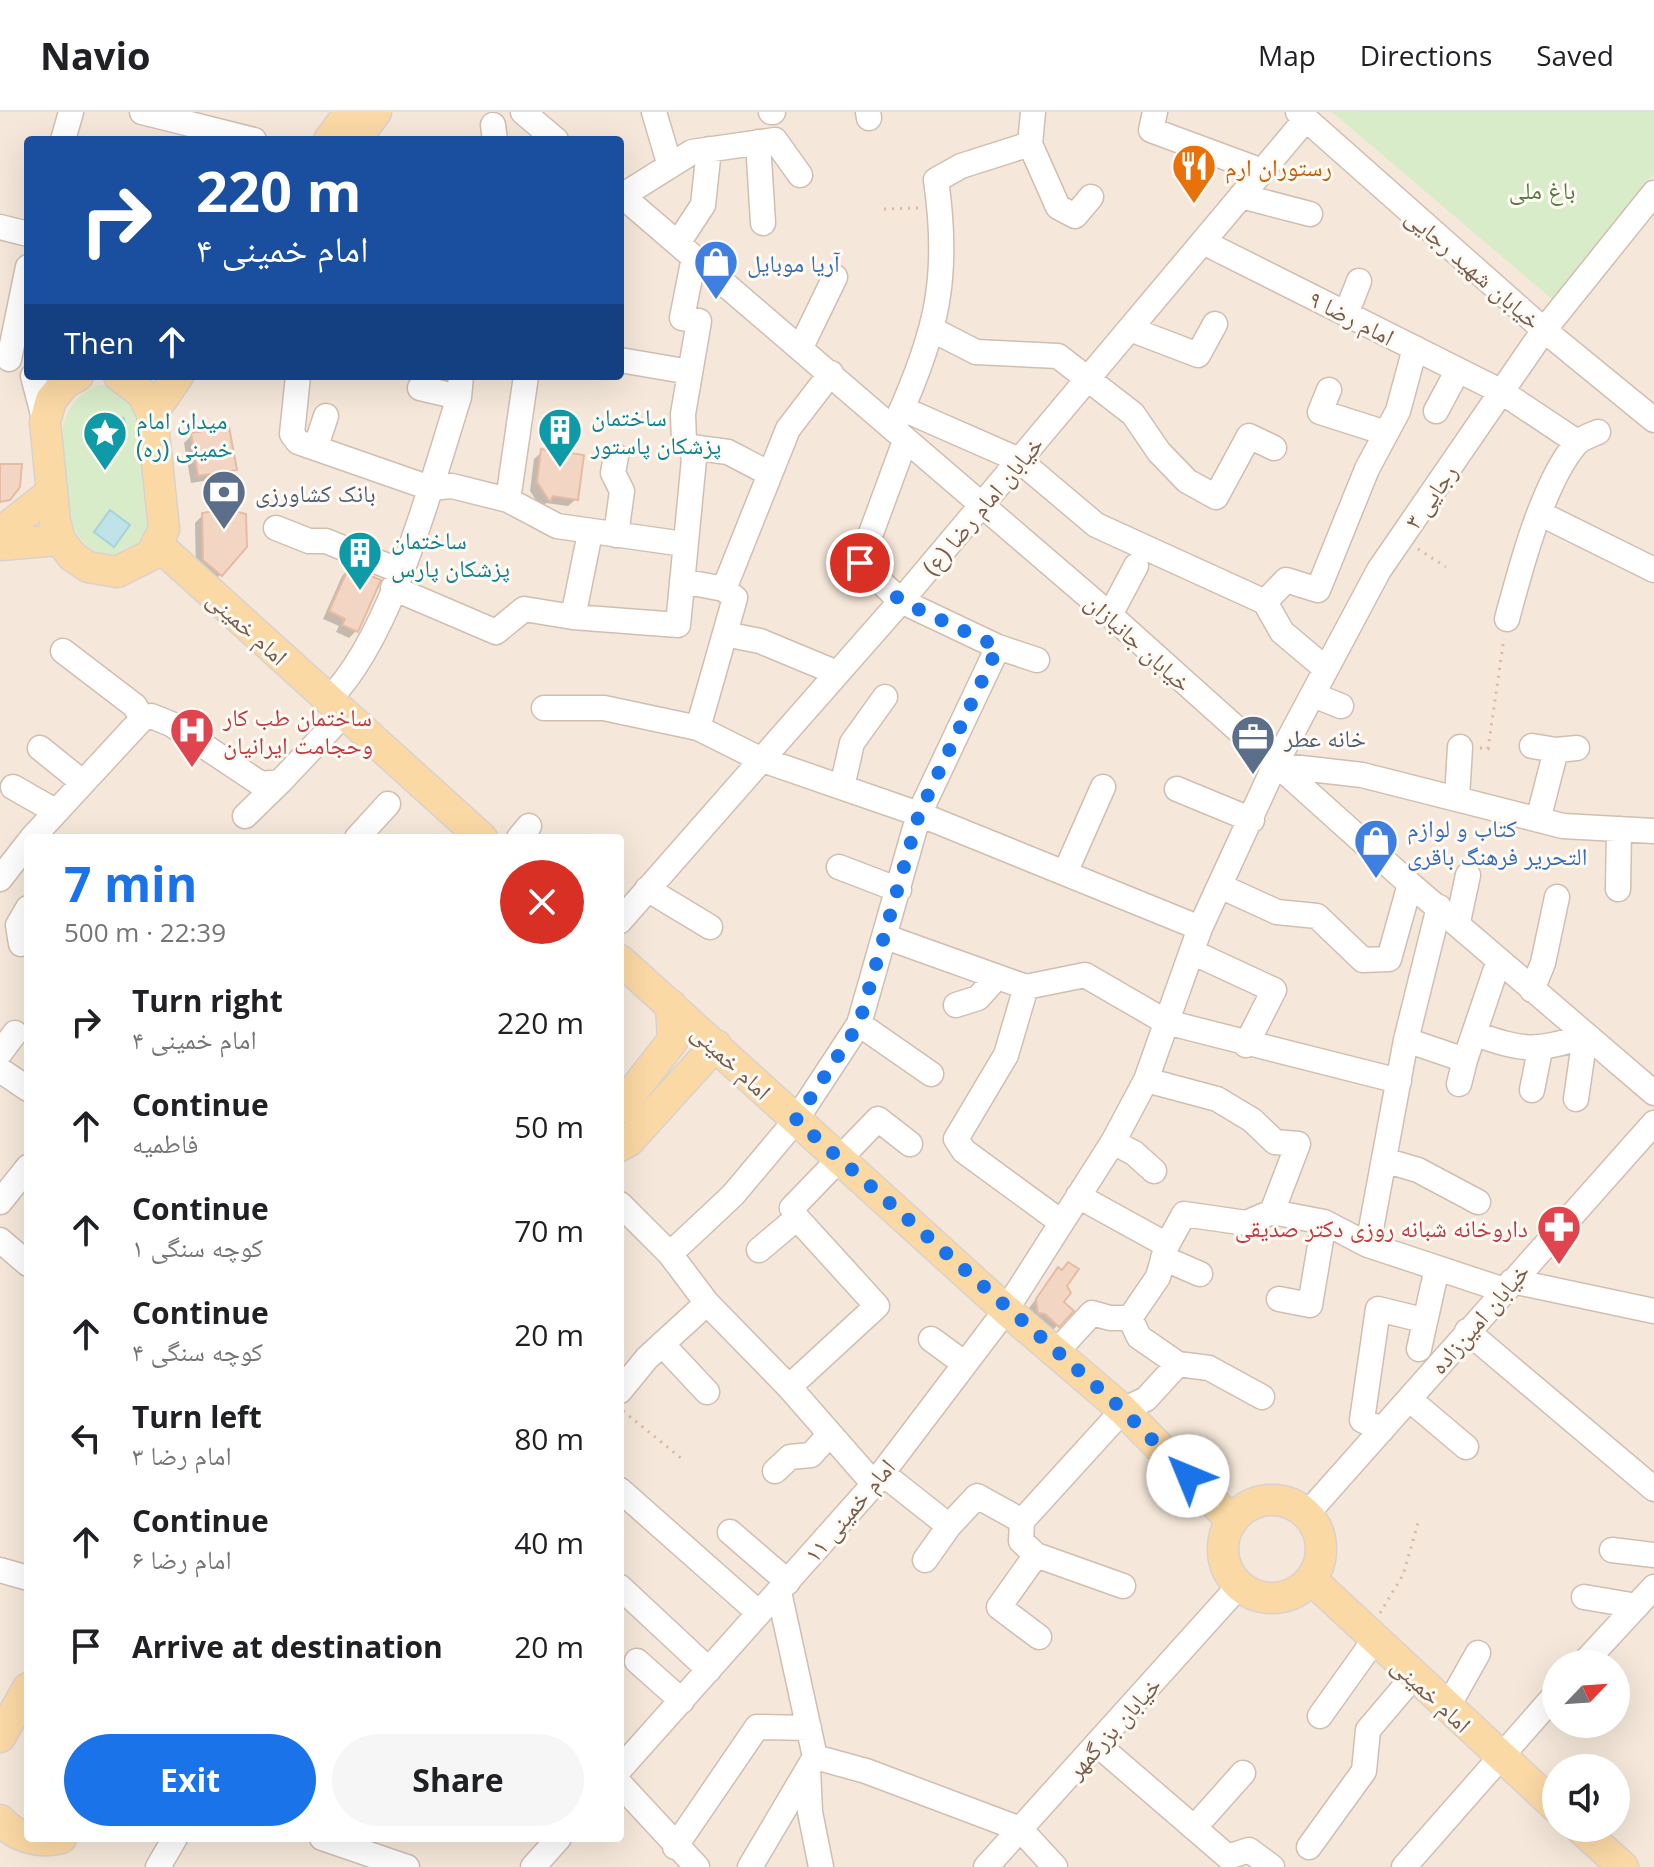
<!DOCTYPE html>
<meta charset="utf-8">
<style>
body{margin:0;font-family:"Open Sans","Noto Naskh Arabic",sans-serif;background:#f6f6f6;color:#202124;height:100vh;display:flex;flex-direction:column;font-size:30px;white-space:nowrap}
*{box-sizing:border-box;margin:0}
p{font-size:26px;color:#757577}
.icon{flex:none;width:44px;height:44px;fill:none;stroke:currentColor;stroke-width:2;stroke-linecap:round;stroke-linejoin:round}
.map{position:relative;flex:1;overflow:hidden}
.drawer{position:absolute;left:24px;top:722px;width:600px;height:1008px;display:flex;flex-direction:column;background:#fff;border-radius:8px;box-shadow:0 8px 32px #0002}
.drawer>*{flex:none}
.hud{position:absolute;left:24px;top:24px;width:600px;height:244px;border-radius:8px;box-shadow:0 8px 32px #0002;background:#1a4fa0;color:#fff;overflow:hidden}
.needle{width:52px;rotate:65deg}
.buttons{position:absolute;left:1542px;top:1538px;display:grid;gap:16px}
.buttons a{display:grid;place-items:center;width:88px;height:88px;border-radius:50%;background:#fff;box-shadow:0 8px 32px #0002;font-size:40px}
.pin{position:absolute;display:grid;place-items:center;width:68px;height:68px;color:#fff;margin:-34px;border:4px solid #fff;border-radius:50%;box-shadow:0 2px 8px #0007}
.me{position:absolute;width:88px;margin:-44px;rotate:315deg;stroke-linejoin:round;filter:drop-shadow(0 0 6px #0008)}
.turn{display:flex;align-items:center;gap:28px;height:168px;padding:0 40px;font-size:36px}
.turn .icon{width:104px;height:104px;stroke-width:2.5}
.turn b{display:block;font-size:56px;line-height:68px}
.then{display:flex;align-items:center;height:76px;padding:0 40px;background:#0003;gap:16px;font-size:30px}
.round{display:grid;place-items:center;flex:none;width:84px;height:84px;border-radius:42px;background:#f6f6f6}
.overview{display:flex;align-items:center;justify-content:space-between;height:136px;padding:0 40px}
h1{font-size:48px;font-weight:700;line-height:60px;color:#1a73e8}
.action{display:flex;gap:16px;margin-top:auto;padding:16px 40px}
.action a{flex:1;height:92px;border-radius:48px;background:#1a73e8;color:#fff;font-size:32px;font-weight:700;line-height:92px;text-align:center}
.action a+a{background:#f6f6f6;color:#202124}
ul{padding:0;list-style:none}
li{display:flex;align-items:center;gap:24px;height:104px;padding:0 40px}
li div{flex:1}
li b{display:block;font-size:30px}
li em{font-style:normal}
header{display:flex;align-items:center;gap:48px;box-sizing:border-box;height:112px;padding:0 40px;background:#fff;border-bottom:2px solid #e0e0e0}
header strong{font-size:38px}
nav{display:flex;gap:44px;margin-inline-start:auto;font-size:28px}
.map>svg:first-child{display:block}
</style>
<header>
<strong>Navio</strong>
<nav><a>Map</a><a>Directions</a><a>Saved</a></nav>
</header>
<div class="map">
<svg width="1654" height="1755" viewBox="0 0 1654 1755">
<rect width="100%" height="100%" fill="#fdf6ec"/>
<path fill="#f5e8da" fill-rule="evenodd" d="M0,0H1654V1755H0ZM28,28H620V264H28ZM28,726H620V1726H28ZM1556,1552H1616V1612H1556ZM1556,1656H1616V1716H1556Z"/>
<path fill="#d8ecc9" d="M1332,0H1654V62L1553,188Z
M99,273H109L138,296L149,410L137,433L113,444C67,440 67,390 65,356C64,340 60,322 65,307C72,290 82,279 99,273Z"/>
<path fill="#bfe3e8" stroke="#a5d3da" stroke-width="2" d="M105,303L124,306L125,314L108,322L89,319L88,311Z
M110,398L130,413L114,435L94,420Z"/>
<path fill="#0003" d="M192,323L234,357L227,365L191,371L184,331Z
M542,340L576,387L568,394L546,391L541,396L530,379L534,347Z
M203,403L221,462L213,470L196,456L195,411Z
M349,457L378,469L356,519L349,526L336,520L339,514L323,507L342,464Z
M1059,1157L1064,1173L1061,1190L1071,1199L1050,1221L1031,1208L1029,1196Z"/>
<path fill="#f3d5c3" stroke="#e6bba3" stroke-width="2" d="M229,315L237,358L198,364L191,321Z
M541,337L584,343L578,388L553,384L550,390L537,370Z
M0,352H22L20,375L10,388L0,390Z
M227,397L246,402L247,435L222,464L203,448L202,401Z
M349,455L381,468L358,520L342,513L345,507L329,499Z
M1068,1150L1079,1157L1067,1174L1071,1181L1064,1190L1074,1199L1059,1215L1045,1202L1038,1201L1036,1187L1058,1155L1062,1158Z"/>
<g fill="none" stroke-linecap="round" stroke-linejoin="round">
<g stroke="#d1beb0" stroke-width="27">
<path id="minor" d="M142,0L254,28
M523,0L556,28
M654,0L670,54
M771,0H773
M868,0L869,6
M1155,0L1151,18L1262,59
M1298,0L1544,218L1654,308
M493,13L495,28
M63,28L71,0
M758,30L763,111
M1030,32L1058,95L1075,104L1091,85
M620,82L1110,503L1410,772L1654,981
M622,84L692,40L775,28L800,63
M1241,84L1310,102
M0,115L28,122
M1203,130L1502,280L1577,330
M678,131L703,93L709,37
M1346,202L1359,169
M931,217L976,240L1058,244L1133,302L1159,340L1187,369L1216,385L1249,324L1274,336
M1130,217L1198,243L1215,212
M801,235L835,165
M9,247L28,155
M620,248L690,260
M33,264L45,310
M298,264L292,322L298,330L430,376L452,374L508,388L557,414L684,432
M420,276L459,285
M1329,278L1320,300L1386,321
M903,297L1019,348L1096,413L1265,490L1282,520L1326,557
M1436,299L1458,258
M897,308C937,220 950,165 936,68L961,54L1030,32L1033,0
M905,329L860,451L901,489L998,535L1037,548
M316,334L326,304
M691,335L728,340L768,361
M616,344L613,361L622,379L616,423
M508,388L526,264
M1541,402L1654,458
M276,416L309,429H326L400,459
M682,469L724,477L735,486L698,616
M393,476L496,520L524,497L573,505L678,513L694,347L691,335L684,329L683,302L699,209L682,206L694,145
M724,477L788,317L831,261
M1265,490L1286,468L1318,478L1367,357L1398,299L1415,236
M1110,503L1136,454
M573,505L590,421
M1507,507C1520,458 1543,370 1576,332C1581,326 1591,323 1598,320
M725,522L760,529L837,561
M63,539L135,594L142,607
M1313,583L1341,594
M328,588C391,527 432,370 459,285L461,264
M544,596H604L698,616L760,647L919,702L1200,816
M142,607L151,604L171,612L261,672L280,670L343,603
M1532,634L1556,638L1577,636
M40,636L82,670
M1275,653L1362,663L1563,714L1654,719
M13,675L55,699
M842,675L852,631L885,585
M1177,677L1252,708
M1457,687L1460,635
M245,704L280,670
M1538,708L1556,638
M32,726L142,607
M357,726L388,692
M519,726L529,714
M839,755L899,778
M1065,761L1103,675
M0,767L28,731
M1220,774L1277,800L1317,804L1363,848L1389,847L1410,772
M647,777L710,815
M1618,777L1619,717
M1439,795L1406,928L1368,1133L1504,1178
M620,809L901,489L1306,7
M1458,810L1468,763
M886,825L1026,875L1085,863L1166,910L1399,969
M21,832L18,813L28,796
M1192,840L1274,878L1246,933
M1026,875L1006,943L956,1027L964,1039L1061,1110
M1532,878L1543,851L1557,785
M956,893L978,886L997,865
M859,912L931,962
M1475,922C1525,939 1534,940 1585,924L1576,987
M1406,928L1465,948L1499,848
M0,941L15,921
M0,958L28,977
M1146,968L1217,987L1252,1008L1275,1030L1298,1032L1272,1100
M1459,972L1465,948
M1532,978L1540,938
M1113,1030L1134,1041L1154,1059
M1384,1048L1418,1058L1478,1090
M1078,1084L1167,1133
M0,1090L28,1055
M620,1092L670,1142L707,1191L789,1275L874,1372
M0,1128L28,1152
M759,1138L797,1106
M670,1142L733,1083L796,1008L859,912L919,702L998,535
M1163,1146L1200,1162
M1512,1169L1654,1199
M1279,1187L1310,1193L1324,1110
M1467,1219L1654,1377
M931,1227L965,1252
M662,1232L707,1280
M1419,1237L1437,1156
M1057,1239L1092,1201L1110,1206H1130
M789,1275L877,1194L797,1106L792,1096L878,1007L910,1032
M620,1279L647,1246L707,1191
M1262,1285L1209,1256L1178,1252L1139,1225L1130,1206L1158,1165L1167,1133L1184,1102L1246,1111L1272,1100L1324,1110L1368,1133
M1409,1287L1466,1335
M1382,1318L1362,1308L1378,1197L1423,1208
M775,1359L790,1345L811,1343L830,1322
M882,1361L949,1414L977,1384L1022,1409L1123,1298L1146,1287L1178,1252
M620,1378L759,1501
M1306,1403L1654,1011
M1022,1409L1021,1429L1036,1443L1123,1474
M730,1420L788,1470
M1612,1438L1654,1443
M1036,1443L999,1495L1039,1525
M925,1448L949,1414
M0,1458L28,1466
M620,1475L709,1558
M1584,1485L1637,1494
M637,1549L682,1589
M1583,1552L1654,1475
M1447,1596L1478,1541
M1320,1604L1375,1527
M1098,1633L1228,1745L1249,1738L1272,1755
M815,1645L866,1659L1020,1717L1055,1755
M620,1657L874,1372L1006,1198L1113,1030L1146,968L1200,816L1275,653L1379,458L1544,218L1654,81
M808,1657L810,1700L821,1755
M620,1672L697,1755
M1194,1716L1243,1661
M322,1726L407,1755
M675,1735L757,1615L809,1616
M1309,1735L1364,1659L1368,1618L1413,1565
M158,1755L175,1726
M533,1755L559,1726
M750,1755L815,1645L779,1480
M986,1755L1239,1474
M1404,1755L1556,1582"/>
</g>
<g stroke="#dad1cd" stroke-width="33">
<path id="major" d="M329,28L350,0
M355,28L376,0
M78,264L65,271L51,288L45,310L55,410L60,428L72,444L88,455L117,460L151,443L164,417L152,302L143,282L119,264
M152,302L178,264
M0,421L52,380
M157,432L482,726
M0,433L60,428
M620,848L1006,1198L1123,1298L1232,1409
M620,996L673,928L671,893
M620,1034L629,1029L716,933
M1223 1437a49 49 0 1 1 98 0a49 49 0 1 1-98 0Z
M1311,1467L1556,1695
M0,1625L28,1576
M0,1708C16,1725 39,1732 61,1726
M1580,1716L1623,1755"/>
</g>
<path stroke="#d9b8a5" stroke-width="3" stroke-dasharray="2 6" stroke-linecap="butt" d="M884,97L920,96
M1418,437L1446,455
M1480,636L1488,637L1504,526
M623,1299L681,1346
M1380,1501L1403,1463L1418,1411"/>
<use href="#minor" stroke="#fff" stroke-width="24"/>
<use href="#major" stroke="#fbd9a5" stroke-width="30"/>
</g>
<g fill="none" stroke-linecap="round" stroke-linejoin="round">
<path stroke="#1a73e8" stroke-width="14" stroke-dasharray="0 25.2" d="M860,451L901,489L998,535L919,702L859,912L796,1008L1123,1298L1188,1364"/>
</g>
<defs>
<g id="restaurant-pin" transform="scale(2.3)"><path d="M0 17L-7.5 6A9.5 9.5 0 1 1 7.5 6Z" fill="#e8710a" stroke="#fffaf3"/><path d="M-5-6h1v4h1v-4h1v4h1v-4h1v5L-1.5 .5V6h-2V.5L-5-1ZM5-6V6H3V1.5H1.5Q1.5-4 5-6Z" fill="#fff"/></g>
<g id="shop-pin" transform="scale(2.3)"><path d="M0 17L-7.5 6A9.5 9.5 0 1 1 7.5 6Z" fill="#3f7fe0" stroke="#fffaf3"/><path d="M-5-2.5h2.3a2.7 3.5 0 0 1 5.4 0H5L5.5 6h-11ZM-1.5-2.5h3a1.5 2.3 0 0 0-3 0Z" fill="#fff"/></g>
<g id="building-pin" transform="scale(2.3)"><path d="M0 17L-7.5 6A9.5 9.5 0 1 1 7.5 6Z" fill="#0f9aa8" stroke="#fffaf3"/><path d="M-4-6H4V6H1V3H-1V6H-4ZM-2.5-4.3h1.7v1.8h-1.7ZM.8-4.3h1.7v1.8H.8ZM-2.5-1h1.7V.8h-1.7ZM.8-1h1.7V.8H.8Z" fill="#fff"/></g>
<g id="sight-pin" transform="scale(2.3)"><path d="M0 17L-7.5 6A9.5 9.5 0 1 1 7.5 6Z" fill="#0f9aa8" stroke="#fffaf3"/><path d="M0-6L1.8-2.2L6-1.7L2.9 1.2L3.7 5.4L0 3.3L-3.7 5.4L-2.9 1.2L-6-1.7L-1.8-2.2Z" fill="#fff"/></g>
<g id="bank-pin" transform="scale(2.3)"><path d="M0 17L-7.5 6A9.5 9.5 0 1 1 7.5 6Z" fill="#5c6f8a" stroke="#fffaf3"/><path d="M-6-4H6V4H-6ZM0-2.3a2.3 2.3 0 1 0 0 4.6a2.3 2.3 0 1 0 0-4.6Z" fill="#fff"/></g>
<g id="hospital-pin" transform="scale(2.3)"><path d="M0 17L-7.5 6A9.5 9.5 0 1 1 7.5 6Z" fill="#e0444e" stroke="#fffaf3"/><path d="M-5-5h3v3.5h4V-5h3V5h-3V1.5h-4V5h-3Z" fill="#fff"/></g>
<g id="office-pin" transform="scale(2.3)"><path d="M0 17L-7.5 6A9.5 9.5 0 1 1 7.5 6Z" fill="#5c6f8a" stroke="#fffaf3"/><path d="M-6-3h4V-5.5h4V-3h4V5H-6ZM-1-4.5V-3h2v-1.5ZM-6 0V1H6V0Z" fill="#fff"/></g>
<g id="pharmacy-pin" transform="scale(2.3)"><path d="M0 17L-7.5 6A9.5 9.5 0 1 1 7.5 6Z" fill="#e0444e" stroke="#fffaf3"/><path d="M-2-6h4v4h4v4h-4v4h-4v-4h-4v-4h4Z" fill="#fff"/></g>
</defs>
<g fill-rule="evenodd">
<use href="#restaurant-pin" x="1194" y="54"/>
<use href="#shop-pin" x="716" y="150"/>
<use href="#building-pin" x="560" y="318"/>
<use href="#sight-pin" x="105" y="321"/>
<use href="#bank-pin" x="224" y="380"/>
<use href="#building-pin" x="360" y="441"/>
<use href="#hospital-pin" x="192" y="618"/>
<use href="#office-pin" x="1253" y="625"/>
<use href="#shop-pin" x="1376" y="729"/>
<use href="#pharmacy-pin" x="1559" y="1115"/>
</g>
<g text-anchor="middle" dominant-baseline="central" stroke-width="6" stroke-linejoin="round" paint-order="stroke">
<g font-size="24" fill="#c56008" stroke="#fffaf3" text-anchor="start">
<text x="1225" y="54">رستوران ارم</text>
</g>
<g font-size="24" fill="#537a41" stroke="#fffaf3">
<text x="1542" y="77">باغ ملی</text>
</g>
<g font-size="24" fill="#366cbe" stroke="#fffaf3" text-anchor="start">
<text x="747" y="150">آریا موبایل</text>
<text x="1407" y="715">کتاب و لوازم<tspan x="1407" dy="28">التحریر فرهنگ باقری</tspan></text>
</g>
<g font-size="24" fill="#7a5c4d" stroke="#fffaf3">
<text transform="translate(1474 156) rotate(41)">خیابان شهید رجایی</text>
<text transform="translate(1352 205) rotate(27)">امام رضا ۹</text>
<text transform="translate(1430 384) rotate(-55)">رجایی ۳</text>
<text transform="translate(982 393) rotate(-50)">خیابان امام رضا (ع)</text>
<text transform="translate(248 515) rotate(42)">امام خمینی</text>
<text transform="translate(1139 530) rotate(42)">خیابان جانبازان</text>
<text transform="translate(732 949) rotate(43)">امام خمینی</text>
<text transform="translate(1479 1206) rotate(-49)">خیابان امین‌زاده</text>
<text transform="translate(849 1398) rotate(-50)">امام خمینی ۱۱</text>
<text transform="translate(1432 1582) rotate(43)">امام خمینی</text>
<text transform="translate(1113 1615) rotate(-48)">خیابان بزرگمهر</text>
</g>
<g font-size="24" fill="#0d838f" stroke="#fffaf3" text-anchor="start">
<text x="591" y="304">ساختمان<tspan x="591" dy="28">پزشکان پاستور</tspan></text>
<text x="136" y="307">میدان امام<tspan x="136" dy="28">خمینی (ره)</tspan></text>
<text x="391" y="427">ساختمان<tspan x="391" dy="28">پزشکان پارس</tspan></text>
</g>
<g font-size="24" fill="#4e5e75" stroke="#fffaf3" text-anchor="start">
<text x="255" y="380">بانک کشاورزی</text>
<text x="1284" y="625">خانه عطر</text>
</g>
<g font-size="24" fill="#be3a42" stroke="#fffaf3" text-anchor="start">
<text x="223" y="604">ساختمان طب کار<tspan x="223" dy="28">و‌حجامت ایرانیان</tspan></text>
<text x="1528" y="1115" text-anchor="end">داروخانه شبانه روزی دکتر صدیقی</text>
</g>
</g>
</svg>
<div class="buttons">
<a><svg class="needle" viewBox="-14 -14 28 28"><path d="M0-13l5 13h-10z" fill="#e53935"/><path d="M0 13l5-13h-10z" fill="#757577"/></svg></a>
<a><svg class="icon" aria-label="sound" viewBox="0 0 24 24"><path d="M4 9h4l5-4v14l-5-4H4zM17 9q2 3 0 6"/></svg></a>
</div>
<div class="pin" style="left:860px;top:451px;background:#d93025"><svg class="icon" aria-label="arrive" viewBox="0 0 24 24"><path d="M6 21V4h12l-3 4 3 4H6"/></svg></div>
<svg class="me" style="left:1188px;top:1364px" viewBox="-20 -20 40 40"><circle r="19" fill="#fff"/><path d="M0-13L10 11 0 6-10 11z" fill="#1a73e8"/></svg>
<div class="hud">
<div class="turn"><svg class="icon" aria-label="right" viewBox="0 0 24 24"><path d="M7 20v-9h11M14 6l5 5-5 5"/></svg><div><b>220 m</b>امام خمینی ۴</div></div>
<div class="then">Then<svg class="icon" aria-label="ahead" viewBox="0 0 24 24"><path d="M12 20V5M6 11l6-6 6 6"/></svg></div>
</div>
<section class="drawer">
<div class="overview"><div><h1>7 min</h1><p>500 m · 22:39</p></div><a class="round" style="background:#d93025;color:#fff"><svg class="icon" aria-label="close" viewBox="0 0 24 24"><path d="M6 6l12 12M18 6L6 18"/></svg></a></div>
<ul>
<li><svg class="icon" aria-label="right" viewBox="0 0 24 24"><path d="M7 20v-9h11M14 6l5 5-5 5"/></svg><div><b>Turn right</b><p>امام خمینی ۴</p></div><em>220 m</em></li>
<li><svg class="icon" aria-label="ahead" viewBox="0 0 24 24"><path d="M12 20V5M6 11l6-6 6 6"/></svg><div><b>Continue</b><p>فاطمیه</p></div><em>50 m</em></li>
<li><svg class="icon" aria-label="ahead" viewBox="0 0 24 24"><path d="M12 20V5M6 11l6-6 6 6"/></svg><div><b>Continue</b><p>کوچه سنگی ۱</p></div><em>70 m</em></li>
<li><svg class="icon" aria-label="ahead" viewBox="0 0 24 24"><path d="M12 20V5M6 11l6-6 6 6"/></svg><div><b>Continue</b><p>کوچه سنگی ۴</p></div><em>20 m</em></li>
<li><svg class="icon" aria-label="left" viewBox="0 0 24 24"><path d="M17 20v-9H6M10 6l-5 5 5 5"/></svg><div><b>Turn left</b><p>امام رضا ۳</p></div><em>80 m</em></li>
<li><svg class="icon" aria-label="ahead" viewBox="0 0 24 24"><path d="M12 20V5M6 11l6-6 6 6"/></svg><div><b>Continue</b><p>امام رضا ۶</p></div><em>40 m</em></li>
<li><svg class="icon" aria-label="arrive" viewBox="0 0 24 24"><path d="M6 21V4h12l-3 4 3 4H6"/></svg><div><b>Arrive at destination</b></div><em>20 m</em></li>
</ul>
<div class="action"><a>Exit</a><a>Share</a></div>
</section>
</div>
